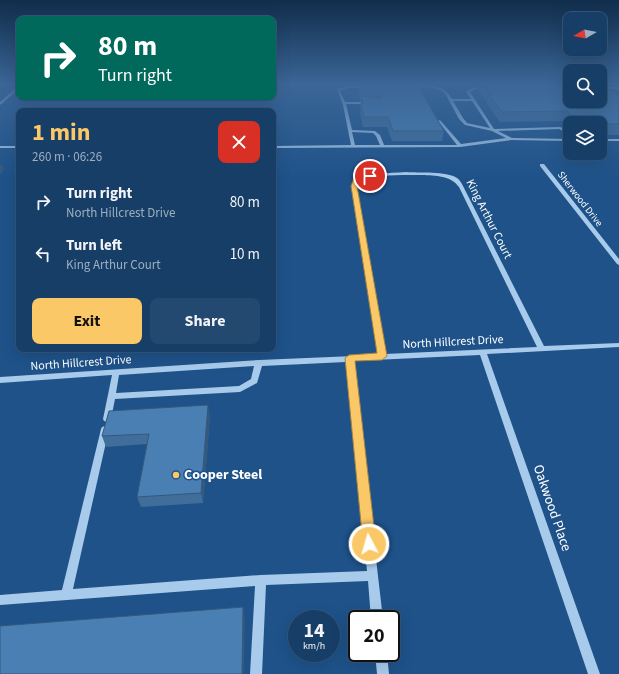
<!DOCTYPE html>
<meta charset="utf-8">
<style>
body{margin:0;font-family:"Source Sans 3",sans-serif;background:#234970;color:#f1f3f6;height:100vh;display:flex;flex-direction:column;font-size:15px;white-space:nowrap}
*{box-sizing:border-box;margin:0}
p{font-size:13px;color:#9eaec0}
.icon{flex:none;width:22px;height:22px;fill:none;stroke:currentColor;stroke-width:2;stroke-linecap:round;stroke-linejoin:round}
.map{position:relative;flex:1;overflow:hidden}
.sheet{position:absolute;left:16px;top:108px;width:260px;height:244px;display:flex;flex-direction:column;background:#163e67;border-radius:8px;box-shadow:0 4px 16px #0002,0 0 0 1px #35577b}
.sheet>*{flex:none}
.hud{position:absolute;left:16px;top:16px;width:260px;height:84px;border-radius:8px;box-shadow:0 4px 16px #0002,0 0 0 1px #35577b;background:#00695c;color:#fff;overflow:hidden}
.needle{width:26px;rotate:261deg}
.fabs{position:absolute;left:563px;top:12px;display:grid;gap:8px}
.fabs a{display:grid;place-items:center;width:44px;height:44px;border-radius:8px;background:#163e67;box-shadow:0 4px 16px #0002,0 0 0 1px #35577b;font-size:20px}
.speed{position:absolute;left:288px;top:610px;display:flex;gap:8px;font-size:20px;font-weight:700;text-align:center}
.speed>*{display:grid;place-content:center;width:52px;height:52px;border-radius:50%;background:#163e67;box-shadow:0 4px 16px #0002,0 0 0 1px #35577b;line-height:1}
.speed small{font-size:10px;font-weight:400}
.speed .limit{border:2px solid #111;border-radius:6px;background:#fff;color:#111}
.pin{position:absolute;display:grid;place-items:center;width:34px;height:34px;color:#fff;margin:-17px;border:2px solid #fff;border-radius:50%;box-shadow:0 1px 4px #0007}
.me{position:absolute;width:44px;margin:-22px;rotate:354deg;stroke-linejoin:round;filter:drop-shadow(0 0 3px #0008)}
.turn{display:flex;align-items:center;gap:14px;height:84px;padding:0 16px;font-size:18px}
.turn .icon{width:52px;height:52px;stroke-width:2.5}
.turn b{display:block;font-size:28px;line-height:34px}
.round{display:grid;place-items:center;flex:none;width:42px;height:42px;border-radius:8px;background:#234970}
.summary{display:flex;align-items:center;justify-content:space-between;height:68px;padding:0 16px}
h1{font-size:24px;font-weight:700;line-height:30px;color:#fbc867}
.cta{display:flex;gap:8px;margin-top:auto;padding:8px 16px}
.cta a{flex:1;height:46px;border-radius:8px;background:#fbc867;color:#111;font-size:16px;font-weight:700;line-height:46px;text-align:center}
.cta a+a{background:#234970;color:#f1f3f6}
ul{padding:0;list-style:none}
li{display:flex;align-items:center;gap:12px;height:52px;padding:0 16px}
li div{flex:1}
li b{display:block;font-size:15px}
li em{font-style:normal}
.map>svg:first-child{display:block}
</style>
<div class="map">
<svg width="619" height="674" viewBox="0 0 619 674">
<rect width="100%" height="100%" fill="#1e5289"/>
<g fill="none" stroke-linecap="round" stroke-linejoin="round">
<path fill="#a8caeb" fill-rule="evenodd" d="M428,85C440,88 445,87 452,99H471L466,92C473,86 481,87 489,87V89H475L470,92L494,129L560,127L570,131V134L559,129L498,131L512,138L570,139V141L511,140L460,147L273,148V146L351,145L343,105L337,89L348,86ZM428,87L441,90L446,95L459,119L465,125L492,131L506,138L461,144L440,120L438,121L457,145H384L380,135L375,131L352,130L346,104H370L371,102H345L340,91L348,88ZM453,101H472L490,128L467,123L463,118ZM352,132L373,133L376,136L380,145H355Z
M18,86H19V89L0,105V102Z
M600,87H619V89H600Z
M600,139H619V141H600Z
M0,146H19V148H0Z
M540,164H544L619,259V265L617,264L540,166Z
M406,172C418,173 447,171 457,178C460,180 462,184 463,186L544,346L619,343V347L487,354L600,674H588L480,355L353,361L383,619H371L368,581L266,585L262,674H250L255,586L0,605V595L62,590L101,429L102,427L105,426L108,427L109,429L73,589L261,575L367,571L346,362L262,366L257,383L240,392L115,399L111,419L110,421L107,422L104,421L103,419L112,375L0,383V377L259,360L378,355L352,186L354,179C371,174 388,173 406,172ZM422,175C436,176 450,175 459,187L537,347L385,354L356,186L358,181C378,174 401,175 422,175ZM254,366L251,379L239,386L116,393L119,375Z
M375,653H387L389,674H377Z"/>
</g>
<path fill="#406d9a" d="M385,84H400L401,87L444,131L442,141H392L387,127H363L360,113L361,101L360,100L359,96V87H384Z
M474,84H570L619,97V135H600V123H570V127L564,121L500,122L487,104V102L478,90L479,86H475Z
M210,416L203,503L141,507L137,497L147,444L106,447L102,436Z"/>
<path fill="#34597d" d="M2,164L4,170L0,174V166Z
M208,405L210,416L203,503L201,493Z
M243,607L245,618L244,674H242Z"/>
<path fill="#4a7fb3" stroke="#34597d" d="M385,84H400L401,87L418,86L444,131H393L388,117H364L360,104H363L361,96L381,98L383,94L360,91L359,87H386Z
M483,84H570V101H600V84H602L619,97V124H600V123H580L567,111L502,112L489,95H491Z
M208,405L201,493L137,497L149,434L102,436L109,411Z
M243,607L242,674H0V626Z"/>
<linearGradient id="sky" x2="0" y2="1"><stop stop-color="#102d4b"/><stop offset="0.47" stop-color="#3b6697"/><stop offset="1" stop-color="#3b6697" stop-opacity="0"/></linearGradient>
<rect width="619" height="179" fill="url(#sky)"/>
<path fill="#fbc867" stroke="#a38243" d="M370,174L373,176L372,177L359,181L357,186L387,356L382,360L355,361L376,544L374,549L369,551L365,549L363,544L345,358L349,355L377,353L351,186L354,178Z"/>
<circle fill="#fbc867" stroke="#1e5289" stroke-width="1.5" cx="176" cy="475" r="4"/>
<g text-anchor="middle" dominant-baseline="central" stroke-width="3" stroke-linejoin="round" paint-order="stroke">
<g font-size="10" fill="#fff" stroke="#1e5289">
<text transform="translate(580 199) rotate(52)">Sherwood Drive</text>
</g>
<g font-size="12" fill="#fff" stroke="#1e5289">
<text transform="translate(489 219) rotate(63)">King Arthur Court</text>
<text transform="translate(453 342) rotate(-3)">North Hillcrest Drive</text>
<text transform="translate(81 363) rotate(-4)">North Hillcrest Drive</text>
</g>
<g font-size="14" font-weight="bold" fill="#fff" stroke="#1e5289" text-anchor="start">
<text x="184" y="475">Cooper Steel</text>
</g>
<g font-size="14" fill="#fff" stroke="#1e5289">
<text transform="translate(552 508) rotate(71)">Oakwood Place</text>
</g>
</g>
</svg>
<div class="fabs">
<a><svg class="needle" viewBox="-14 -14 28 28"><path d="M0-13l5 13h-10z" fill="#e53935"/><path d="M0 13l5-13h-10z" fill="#9eaec0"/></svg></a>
<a><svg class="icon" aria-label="search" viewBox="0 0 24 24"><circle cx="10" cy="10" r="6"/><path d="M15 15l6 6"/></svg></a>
<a><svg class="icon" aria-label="layers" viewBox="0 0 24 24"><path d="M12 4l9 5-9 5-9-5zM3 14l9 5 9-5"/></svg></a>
</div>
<div class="speed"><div>14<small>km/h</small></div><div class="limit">20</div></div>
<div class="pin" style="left:370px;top:176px;background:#d93025"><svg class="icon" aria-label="arrive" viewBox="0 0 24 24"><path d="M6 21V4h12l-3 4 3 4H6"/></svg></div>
<svg class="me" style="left:369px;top:544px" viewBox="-20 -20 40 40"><circle r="17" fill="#fbc867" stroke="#fff" stroke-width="3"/><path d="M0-11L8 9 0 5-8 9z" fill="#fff"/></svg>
<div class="hud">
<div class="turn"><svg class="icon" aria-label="right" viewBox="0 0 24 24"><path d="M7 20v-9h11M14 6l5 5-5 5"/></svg><div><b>80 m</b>Turn right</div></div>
</div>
<section class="sheet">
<div class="summary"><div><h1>1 min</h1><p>260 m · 06:26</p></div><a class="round" style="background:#d93025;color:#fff"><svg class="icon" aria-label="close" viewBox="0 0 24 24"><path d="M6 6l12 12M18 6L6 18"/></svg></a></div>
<ul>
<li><svg class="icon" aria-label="right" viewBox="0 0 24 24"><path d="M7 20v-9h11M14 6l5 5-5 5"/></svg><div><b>Turn right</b><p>North Hillcrest Drive</p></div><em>80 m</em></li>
<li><svg class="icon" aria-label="left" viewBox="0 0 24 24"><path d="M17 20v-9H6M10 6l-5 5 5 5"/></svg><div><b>Turn left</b><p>King Arthur Court</p></div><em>10 m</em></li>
</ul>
<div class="cta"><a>Exit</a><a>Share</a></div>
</section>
</div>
